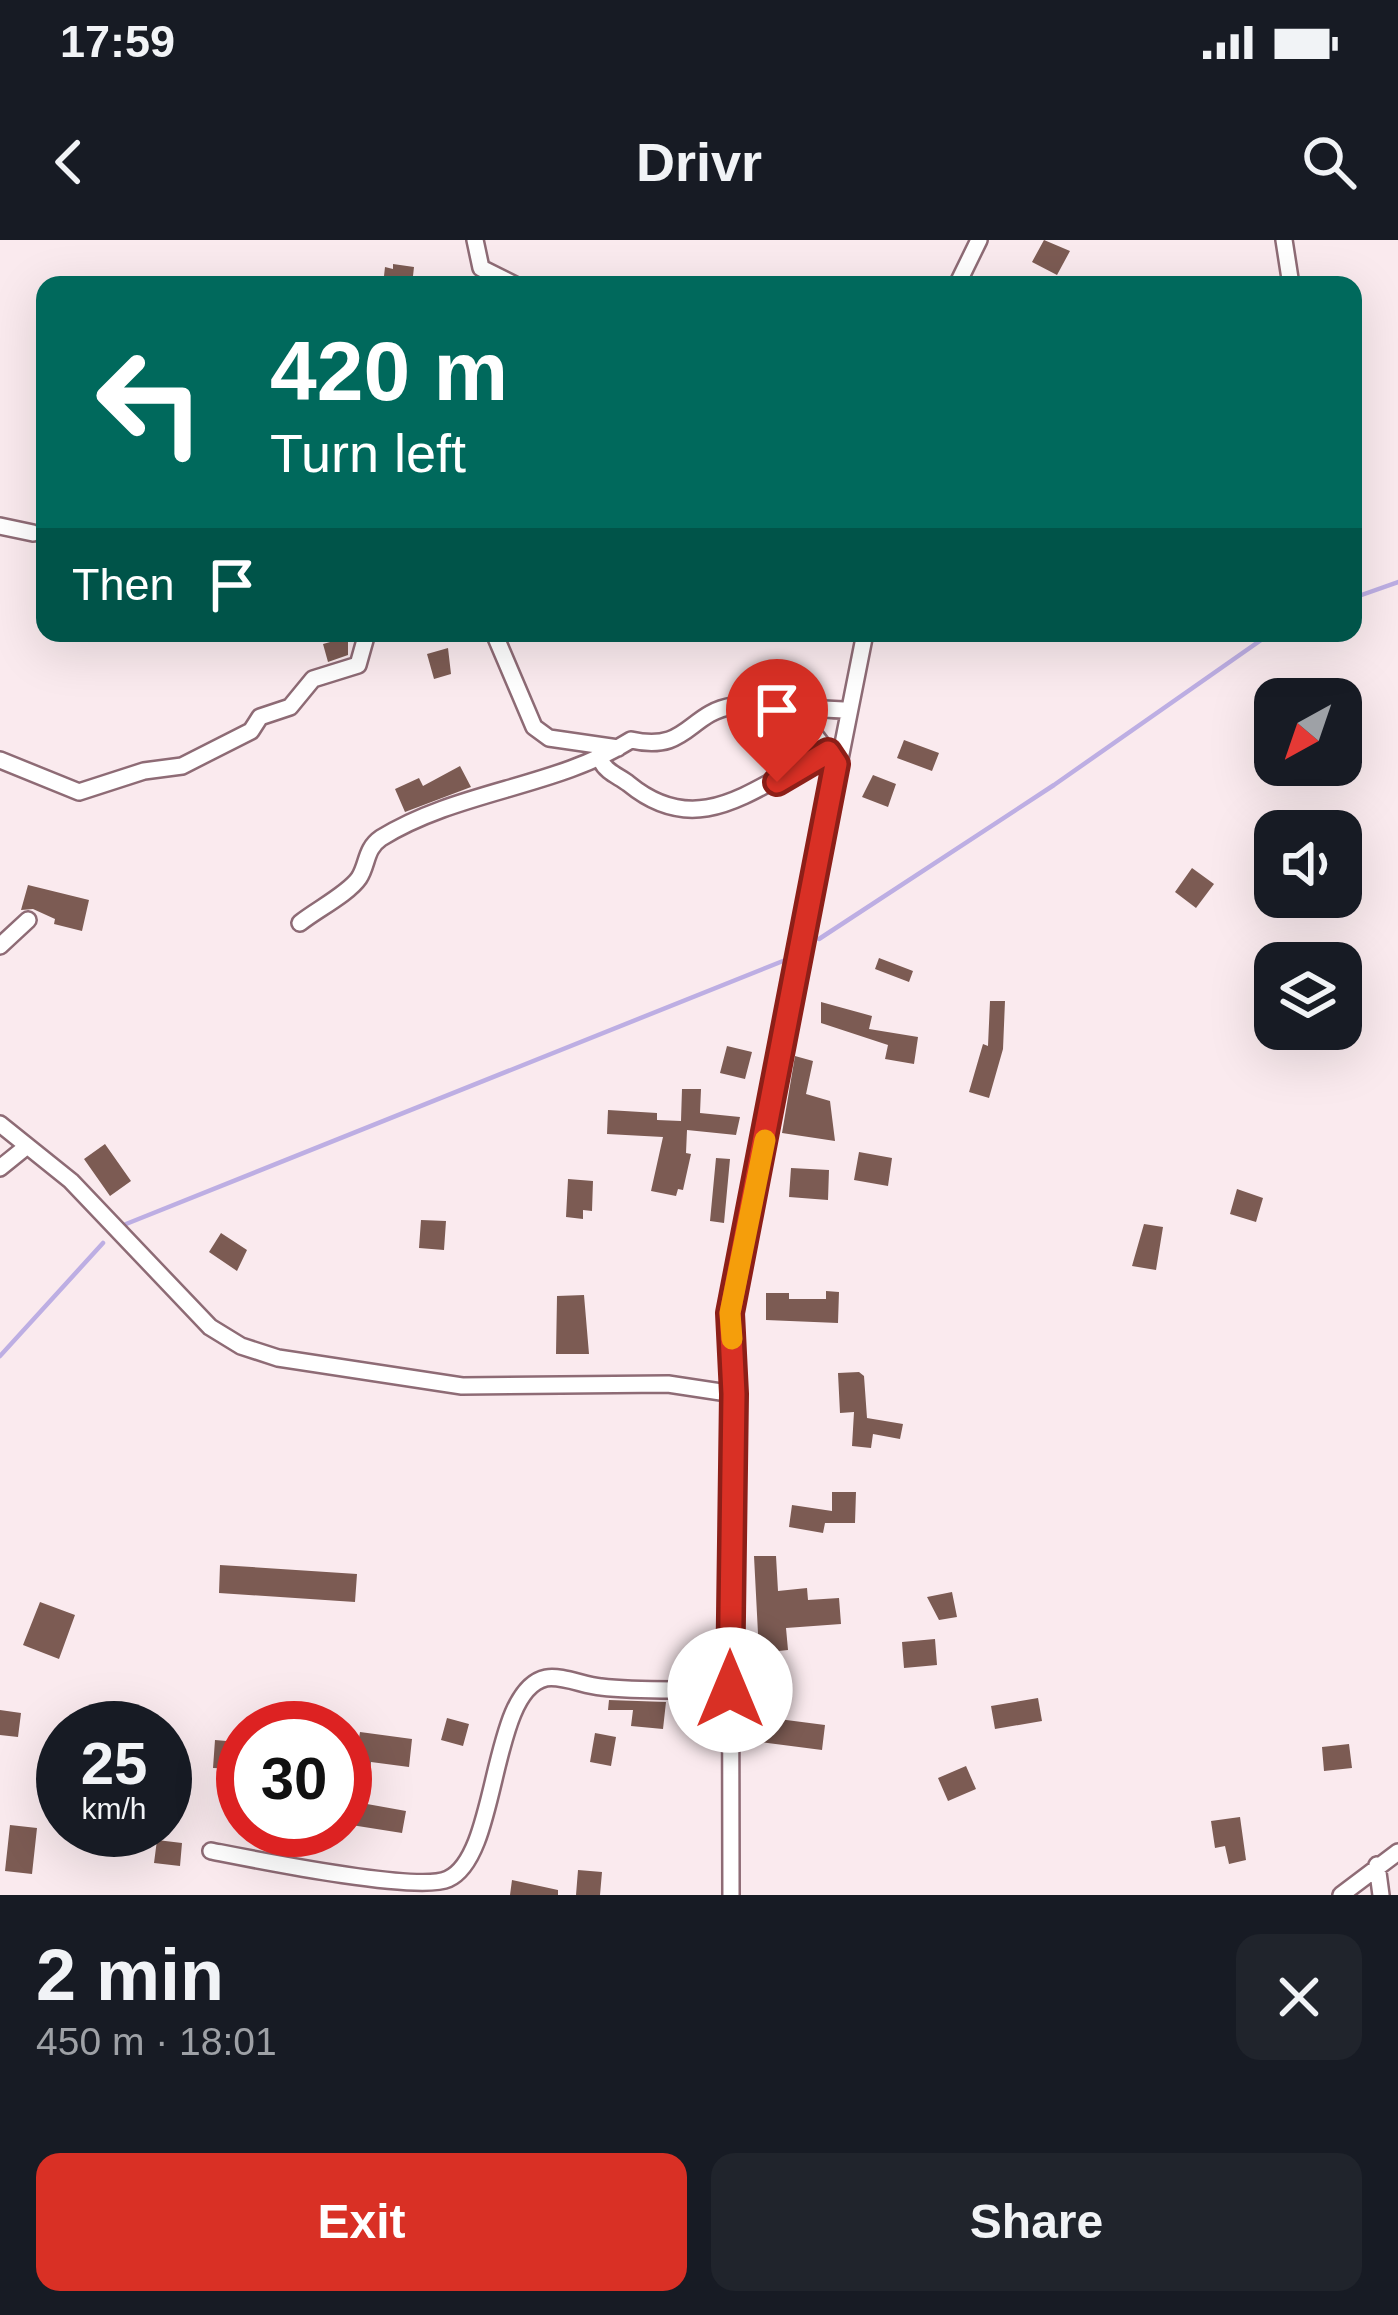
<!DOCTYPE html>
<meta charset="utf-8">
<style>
body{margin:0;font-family:Helvetica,sans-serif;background:#20242c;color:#f1f3f6;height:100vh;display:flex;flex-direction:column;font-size:45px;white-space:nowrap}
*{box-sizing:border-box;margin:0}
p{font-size:39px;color:#9ea1a6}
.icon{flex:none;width:66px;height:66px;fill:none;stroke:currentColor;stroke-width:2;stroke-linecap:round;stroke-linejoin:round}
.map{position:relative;height:1655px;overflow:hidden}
.details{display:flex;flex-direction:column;background:#171b24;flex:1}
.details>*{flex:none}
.hud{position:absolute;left:36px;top:36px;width:1326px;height:366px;border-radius:24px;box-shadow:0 12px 48px #0002;background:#00695c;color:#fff;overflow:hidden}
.needle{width:78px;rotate:220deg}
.controls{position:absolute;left:1254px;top:438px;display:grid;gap:24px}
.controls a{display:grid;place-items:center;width:108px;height:108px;border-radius:24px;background:#171b24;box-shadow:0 12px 48px #0002;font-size:60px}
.speed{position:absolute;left:36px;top:1461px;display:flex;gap:24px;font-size:60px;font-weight:700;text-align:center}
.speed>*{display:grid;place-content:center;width:156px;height:156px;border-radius:50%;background:#171b24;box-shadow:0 12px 48px #0002;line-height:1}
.speed small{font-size:30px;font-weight:400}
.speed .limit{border:18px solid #d22;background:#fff;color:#111}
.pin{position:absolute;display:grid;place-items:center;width:102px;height:102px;color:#fff;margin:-123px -51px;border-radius:50% 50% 50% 0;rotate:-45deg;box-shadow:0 0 12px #0007}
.pin .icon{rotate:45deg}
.me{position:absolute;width:132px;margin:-66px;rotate:0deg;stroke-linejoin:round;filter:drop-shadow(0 0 9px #0008)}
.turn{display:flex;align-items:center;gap:42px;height:252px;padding:0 36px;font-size:54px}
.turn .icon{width:156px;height:156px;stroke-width:2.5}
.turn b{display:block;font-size:84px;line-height:102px}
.then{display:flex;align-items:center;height:114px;padding:0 36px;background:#0003;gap:24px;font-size:45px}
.round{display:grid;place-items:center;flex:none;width:126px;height:126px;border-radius:24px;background:#20242c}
.headline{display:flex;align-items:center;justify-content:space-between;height:204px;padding:0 36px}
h1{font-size:72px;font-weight:700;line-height:90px}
.primary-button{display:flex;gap:24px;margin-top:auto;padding:24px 36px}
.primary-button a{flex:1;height:138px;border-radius:24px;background:#d93025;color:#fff;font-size:48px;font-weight:700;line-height:138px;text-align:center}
.primary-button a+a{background:#20242c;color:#f1f3f6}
.status{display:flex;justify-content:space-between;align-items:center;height:84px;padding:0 60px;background:#171b24;direction:ltr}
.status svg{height:33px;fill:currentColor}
header{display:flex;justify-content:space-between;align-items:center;height:156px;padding:0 36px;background:#171b24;font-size:54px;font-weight:700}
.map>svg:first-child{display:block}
</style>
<div class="status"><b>17:59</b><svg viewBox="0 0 49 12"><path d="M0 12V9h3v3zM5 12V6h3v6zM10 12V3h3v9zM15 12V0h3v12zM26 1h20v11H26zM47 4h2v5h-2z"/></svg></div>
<header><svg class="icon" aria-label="back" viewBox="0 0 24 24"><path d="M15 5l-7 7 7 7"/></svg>Drivr<svg class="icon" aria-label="search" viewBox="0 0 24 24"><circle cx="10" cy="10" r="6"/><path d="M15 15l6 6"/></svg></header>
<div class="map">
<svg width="1398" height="1655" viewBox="0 0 1398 1655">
<rect width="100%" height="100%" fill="#faeaee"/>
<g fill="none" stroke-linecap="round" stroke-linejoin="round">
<path stroke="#bdaee3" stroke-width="4.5" d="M1353,358L1398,342
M819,699L1054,545L1271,393
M126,984L793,717
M0,1116L103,1003"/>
</g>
<path fill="#7c5b53" d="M1044,0L1070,11L1057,35L1032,22Z
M393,24L414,27L412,45H383L385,27L393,29Z
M348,397V415L328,422L323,404Z
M448,408L451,434L434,439L427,414Z
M904,500L939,513L932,531L897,518Z
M460,526L471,547L405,572L395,549L419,538L423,546Z
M873,535L896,544L888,567L862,557Z
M1192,628L1214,644L1196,668L1175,652Z
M28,645L89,660L82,691L54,684L55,679L33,669L21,670Z
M879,718L913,731L909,742L875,729Z
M990,761H1005L1003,809L989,858L969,852L983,804L988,806Z
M821,762L872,776L869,789L918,797L914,824L885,819L888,805L821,783Z
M727,806L752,812L745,839L720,833Z
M795,816L813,821L806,854L830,861L835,901L782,893Z
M682,849H701L700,873L740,877L736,895L687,890L686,913L691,914L683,950L678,949L676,956L651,951L663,897L607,894L608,870L657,873V880L681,881Z
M105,904L131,941L110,956L84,919Z
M859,912L892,918L888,946L854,940Z
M716,918L730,919L724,983L710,981Z
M791,928L829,930L828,960L789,957Z
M568,939L593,941L592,971L583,970V979L566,977Z
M1237,949L1263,958L1256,982L1230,974Z
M421,980L446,981L444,1010L419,1008Z
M1144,984L1163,987L1156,1030L1132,1026Z
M221,993L247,1010L237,1031L209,1012Z
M826,1051L839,1052L838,1083L766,1080V1053H789V1059H826Z
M584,1055L589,1114H556L557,1056Z
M859,1132L864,1136L867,1178L903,1184L900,1199L873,1194L871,1208L852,1206L854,1172L840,1173L838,1133Z
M832,1252H856L855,1283H825L823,1293L789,1287L792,1265L832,1271Z
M754,1316H776L778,1351L807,1348L808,1360L839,1358L841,1384L786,1388L788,1410L759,1413Z
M220,1325L357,1334L355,1362L219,1353Z
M952,1352L957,1377L939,1380L927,1357Z
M40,1362L75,1375L59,1419L23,1405Z
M935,1399L937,1425L904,1428L902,1402Z
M1038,1458L1042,1481L995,1489L991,1466Z
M609,1460L666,1462L663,1489L631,1486L633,1470H608Z
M0,1470L21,1473L18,1497L0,1495Z
M763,1477L825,1485L822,1510L760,1502Z
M447,1478L469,1484L463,1506L441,1500Z
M360,1492L412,1499L409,1527L371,1522L367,1564L406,1571L402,1593L345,1584Z
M595,1493L616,1497L611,1526L590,1522Z
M215,1500L238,1502L236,1529L213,1528Z
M1349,1504L1352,1528L1324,1531L1322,1507Z
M966,1526L976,1549L948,1561L938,1538Z
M238,1531L243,1532V1578L229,1575Z
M1240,1577L1246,1620L1229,1624L1225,1606L1215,1608L1211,1581Z
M10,1585L37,1588L32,1634L5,1631Z
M157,1600L182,1603L180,1626L154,1623Z
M578,1630L602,1632L600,1655H576Z
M512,1640L558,1650V1655H510Z"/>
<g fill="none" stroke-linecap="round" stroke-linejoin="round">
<g stroke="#8e6b75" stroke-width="20">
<path id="minor" d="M475,0L481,28L515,45
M1284,0L1291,45
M957,45L979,0
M0,286L33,293
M494,393L534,487L549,498L618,508
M780,466L810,489L831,516
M0,520L79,552L144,531L182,526L251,491L260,477L290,467L313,439L358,425L367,393
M601,521C607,533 619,536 629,544C702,604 758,542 828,512
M300,683C316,670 348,654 359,638C368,624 365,609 381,598C459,550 555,548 631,500C688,513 688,473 733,466C770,461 810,470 847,470
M0,706L28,680
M0,884L71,941L210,1087L241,1106L278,1118L462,1146L668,1144L734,1154
M0,928L26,907
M211,1611C252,1619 418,1653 448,1639C500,1616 489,1450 546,1438C562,1435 585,1446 601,1447C643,1452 687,1449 730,1450
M1377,1625L1381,1655
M731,1655L730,1073L865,393
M1341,1655L1398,1612"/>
</g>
<use href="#minor" stroke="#fff" stroke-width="15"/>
</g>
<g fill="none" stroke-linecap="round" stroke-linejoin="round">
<g stroke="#8d1f18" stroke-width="30">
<path id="route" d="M730,1450L734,1154L730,1073L836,524L828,512L777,542"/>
</g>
<use href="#route" stroke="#d93025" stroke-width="21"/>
<path stroke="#f59e0b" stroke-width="21" d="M732,1099L730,1073L765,900"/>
</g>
</svg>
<div class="controls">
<a><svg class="needle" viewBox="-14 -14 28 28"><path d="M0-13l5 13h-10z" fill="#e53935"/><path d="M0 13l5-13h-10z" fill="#9ea1a6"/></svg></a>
<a><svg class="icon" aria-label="sound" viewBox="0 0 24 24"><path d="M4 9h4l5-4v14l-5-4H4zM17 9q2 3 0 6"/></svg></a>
<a><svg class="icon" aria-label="layers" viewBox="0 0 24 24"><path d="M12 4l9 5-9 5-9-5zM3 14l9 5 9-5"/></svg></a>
</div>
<div class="speed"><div>25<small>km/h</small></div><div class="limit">30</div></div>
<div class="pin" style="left:777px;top:542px;background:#d93025"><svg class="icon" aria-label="arrive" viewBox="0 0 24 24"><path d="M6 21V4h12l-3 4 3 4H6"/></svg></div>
<svg class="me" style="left:730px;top:1450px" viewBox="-20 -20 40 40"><circle r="19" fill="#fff"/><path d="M0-13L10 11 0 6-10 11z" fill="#d93025"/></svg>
<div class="hud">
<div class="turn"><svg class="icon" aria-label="left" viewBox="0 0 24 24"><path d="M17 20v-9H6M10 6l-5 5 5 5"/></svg><div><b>420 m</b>Turn left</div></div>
<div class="then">Then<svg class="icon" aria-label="arrive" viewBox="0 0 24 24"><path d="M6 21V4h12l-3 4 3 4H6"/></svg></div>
</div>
</div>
<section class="details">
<div class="headline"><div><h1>2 min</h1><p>450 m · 18:01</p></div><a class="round"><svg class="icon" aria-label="close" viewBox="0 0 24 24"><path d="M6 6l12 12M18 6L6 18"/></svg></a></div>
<div class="primary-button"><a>Exit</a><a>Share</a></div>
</section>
